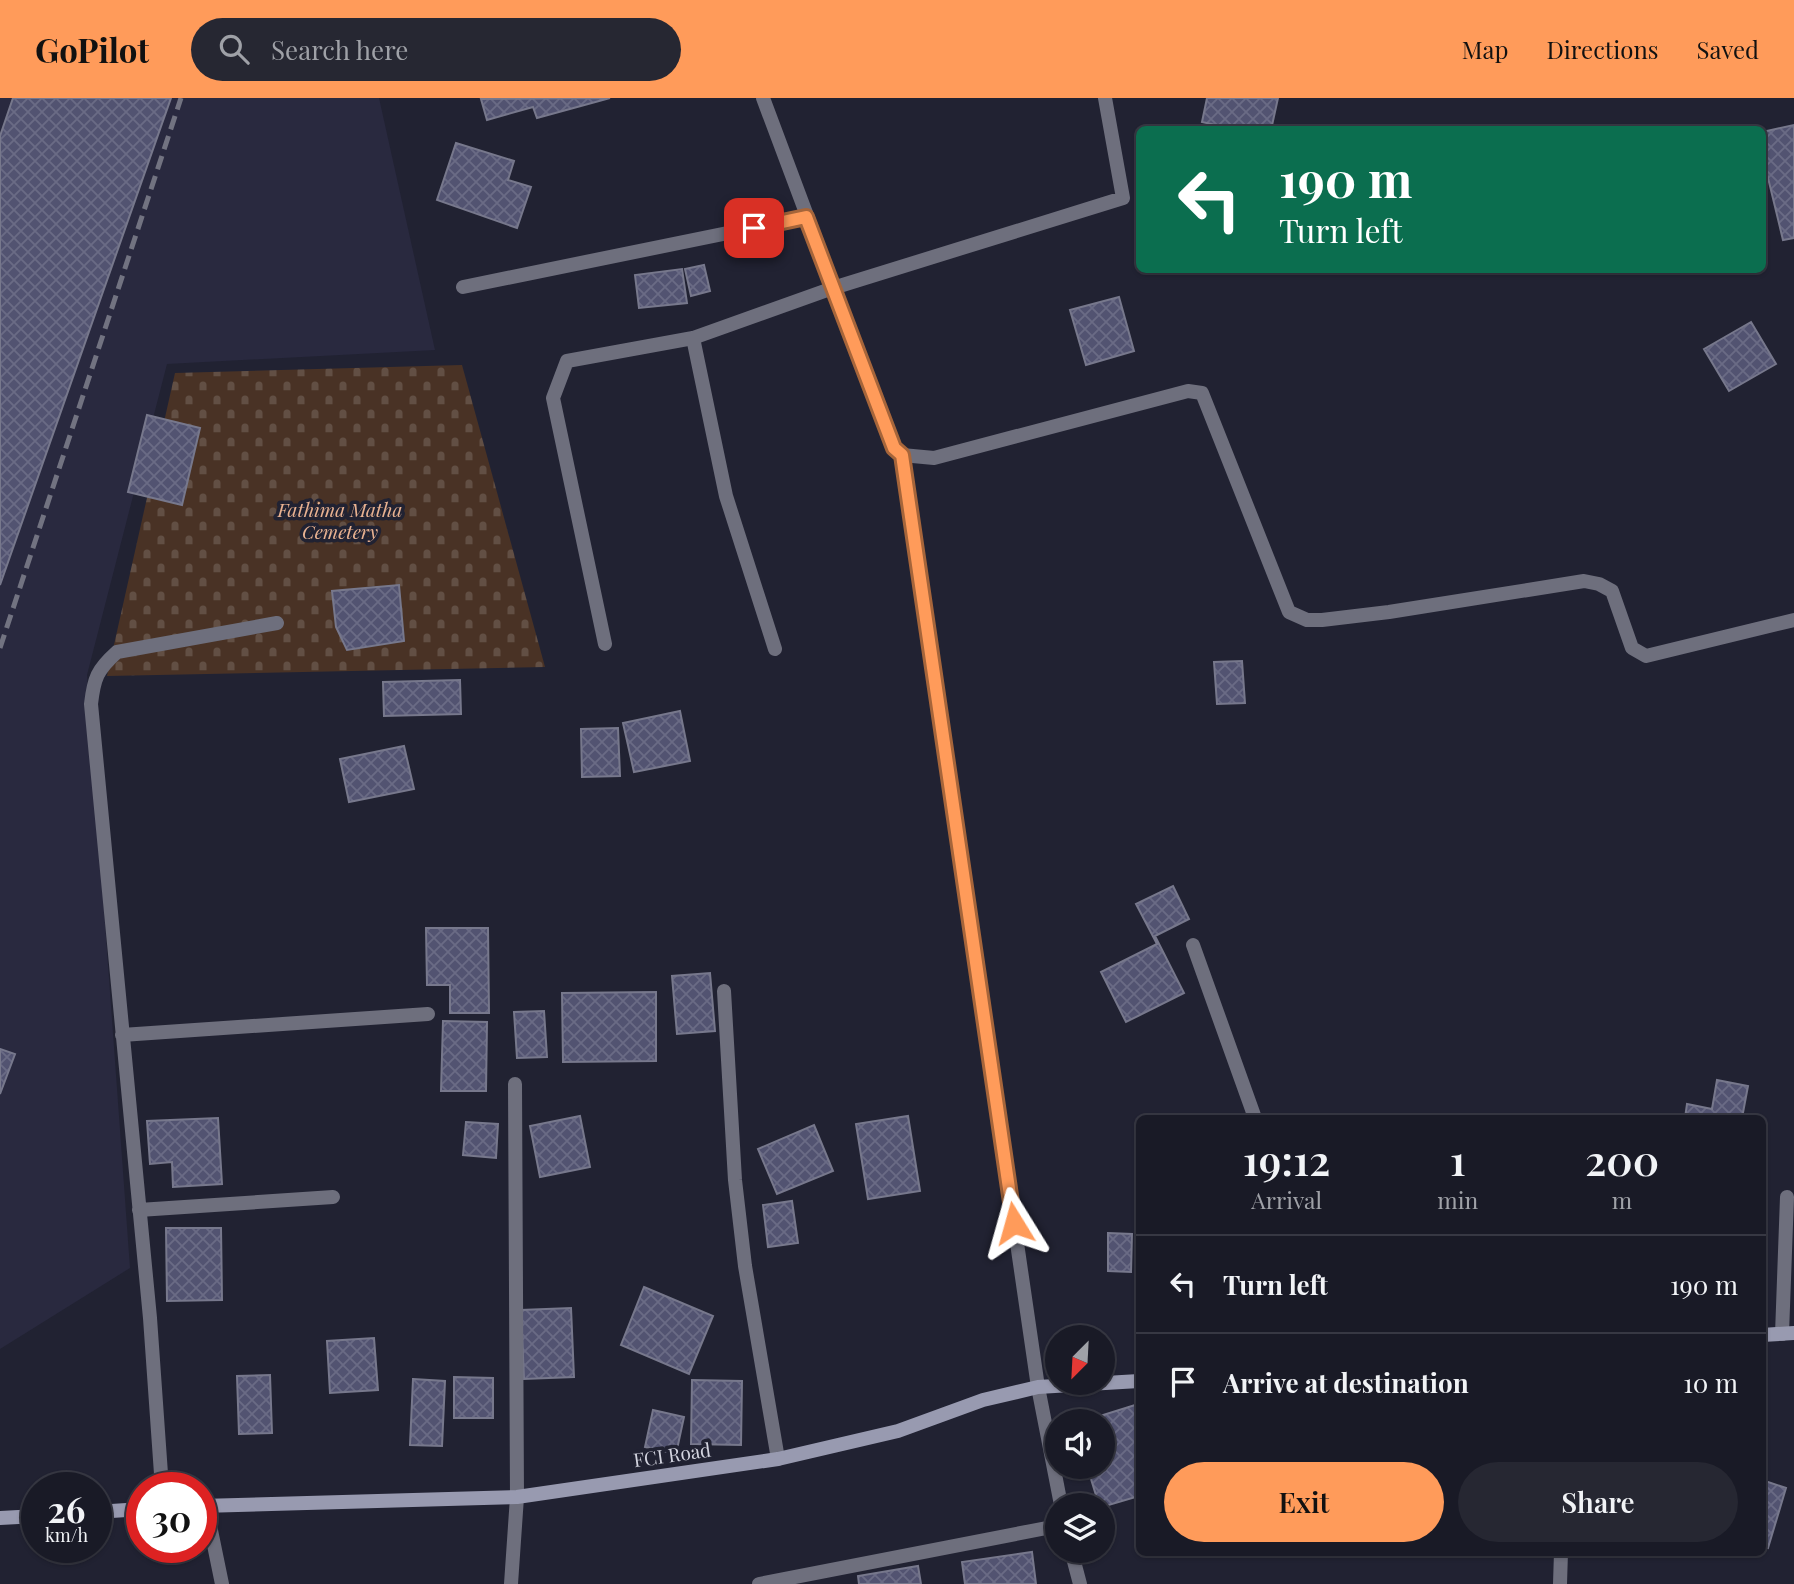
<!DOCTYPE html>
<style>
body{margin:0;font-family:"Playfair Display",serif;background:#262732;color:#f1f3f6;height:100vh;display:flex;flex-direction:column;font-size:26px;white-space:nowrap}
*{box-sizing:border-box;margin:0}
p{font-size:23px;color:#9fa1a7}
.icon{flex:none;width:38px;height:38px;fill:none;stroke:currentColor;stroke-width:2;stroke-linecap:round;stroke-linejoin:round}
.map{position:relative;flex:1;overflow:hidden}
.details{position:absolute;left:1136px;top:1017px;width:630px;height:441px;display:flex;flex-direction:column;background:#191a26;border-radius:10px;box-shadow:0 2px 5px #0004,0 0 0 2px #373843}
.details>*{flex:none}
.hud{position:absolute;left:1136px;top:28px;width:630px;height:147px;border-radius:10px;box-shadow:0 2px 5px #0004,0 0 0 2px #373843;background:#0b6e4f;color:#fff;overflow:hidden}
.needle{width:46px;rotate:204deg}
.tools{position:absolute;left:1045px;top:1227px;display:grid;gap:14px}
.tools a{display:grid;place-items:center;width:70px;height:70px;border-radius:50%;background:#191a26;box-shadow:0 2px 5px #0004,0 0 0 2px #373843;font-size:35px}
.speed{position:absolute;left:21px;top:1374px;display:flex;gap:14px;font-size:35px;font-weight:700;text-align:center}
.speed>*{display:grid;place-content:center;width:91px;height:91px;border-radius:50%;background:#191a26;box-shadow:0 2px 5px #0004,0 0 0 2px #373843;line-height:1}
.speed small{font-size:18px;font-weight:400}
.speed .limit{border:10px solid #d22;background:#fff;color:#111}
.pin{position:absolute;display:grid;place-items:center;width:60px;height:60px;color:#fff;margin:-30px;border-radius:14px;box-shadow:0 4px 10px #0006}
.me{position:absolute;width:77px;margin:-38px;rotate:352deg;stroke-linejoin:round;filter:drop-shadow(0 0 5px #0008)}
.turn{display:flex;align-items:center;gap:24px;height:147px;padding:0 28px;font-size:32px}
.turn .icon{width:91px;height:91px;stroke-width:2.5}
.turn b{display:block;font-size:49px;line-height:60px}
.eta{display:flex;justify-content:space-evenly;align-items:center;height:119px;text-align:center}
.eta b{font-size:42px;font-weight:600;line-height:49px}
.action{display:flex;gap:14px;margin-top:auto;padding:14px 28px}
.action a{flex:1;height:80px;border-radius:42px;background:#ff9b5a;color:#111;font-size:28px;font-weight:600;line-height:80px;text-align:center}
.action a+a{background:#262732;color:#f1f3f6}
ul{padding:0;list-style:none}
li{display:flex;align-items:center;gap:21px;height:98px;padding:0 28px;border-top:2px solid #373843}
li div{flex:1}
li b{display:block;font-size:26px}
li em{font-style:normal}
header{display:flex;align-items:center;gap:42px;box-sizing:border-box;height:98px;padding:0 35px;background:#ff9b5a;color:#111}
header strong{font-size:33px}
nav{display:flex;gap:38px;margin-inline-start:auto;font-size:24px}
.search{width:490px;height:63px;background:#262732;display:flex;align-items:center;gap:18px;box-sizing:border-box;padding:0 24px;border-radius:38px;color:#9fa1a7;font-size:26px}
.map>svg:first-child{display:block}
</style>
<header>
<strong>GoPilot</strong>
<div class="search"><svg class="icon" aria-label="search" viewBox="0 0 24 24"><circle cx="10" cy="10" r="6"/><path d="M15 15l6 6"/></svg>Search here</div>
<nav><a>Map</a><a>Directions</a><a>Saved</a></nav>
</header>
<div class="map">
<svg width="1794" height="1486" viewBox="0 0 1794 1486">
<defs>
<pattern id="cemetery-stones" width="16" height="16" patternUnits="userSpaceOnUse" patternTransform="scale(1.75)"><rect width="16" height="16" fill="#493225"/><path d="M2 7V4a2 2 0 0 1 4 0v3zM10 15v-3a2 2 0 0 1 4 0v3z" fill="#624f44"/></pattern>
<pattern id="building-cross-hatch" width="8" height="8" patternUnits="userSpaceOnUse" patternTransform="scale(1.75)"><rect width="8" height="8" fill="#525371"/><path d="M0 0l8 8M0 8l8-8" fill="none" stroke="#6a6b85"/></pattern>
</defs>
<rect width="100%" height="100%" fill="#212232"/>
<path fill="#29293f" d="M0,0H379L435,252L167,266L87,577L130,1170L0,1251Z"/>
<path fill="url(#cemetery-stones)" d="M462,267L545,569L107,578L175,275Z"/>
<path fill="url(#building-cross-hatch)" stroke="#77788c" stroke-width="2" d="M13,0H171L0,487V38Z
M610,0L537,20L533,9L487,22L481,1Z
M1207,0H1278L1271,32H1238L1202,24Z
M1794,27V140L1783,142L1762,55V34Z
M456,45L514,63L508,82L531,89L517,130L437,102Z
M704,167L710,193L691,198L685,171Z
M682,171L687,205L639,210L635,177Z
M1119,199L1134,253L1086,267L1070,212Z
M1751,224L1776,266L1729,293L1704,251Z
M147,317L200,330L182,407L128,394Z
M399,487L404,543L347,552L336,529L332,493Z
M1242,563L1245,605L1217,606L1214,564Z
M460,582L461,616L384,618L383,584Z
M680,613L690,663L634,674L623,625Z
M618,630L620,678L582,679L581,631Z
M404,648L414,691L349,704L340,661Z
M1173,788L1189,821L1155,838L1184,895L1126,924L1101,874L1157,846L1136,806Z
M426,830H488L489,915H450V887H427Z
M710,875L715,933L677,936L672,878Z
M656,894V963L563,964L562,895Z
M544,913L547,959L517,960L514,914Z
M443,923L487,924L486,993H441Z
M0,951L15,956L0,996Z
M1717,982L1748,988L1742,1020H1685L1687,1006L1712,1011Z
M580,1018L590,1069L540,1079L530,1028Z
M908,1018L920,1093L868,1101L856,1026Z
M218,1020L222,1086L173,1089L172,1064L150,1066L147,1023Z
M466,1024L498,1026L496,1060L463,1057Z
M814,1027L833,1073L777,1096L758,1051Z
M792,1103L798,1145L768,1149L763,1107Z
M166,1130H221L222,1202L167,1203Z
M1108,1135L1132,1136L1131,1174L1108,1173Z
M644,1189L713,1218L689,1276L621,1247Z
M571,1210L574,1279L524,1281L521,1212Z
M374,1240L378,1292L330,1295L327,1243Z
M270,1277L272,1335L239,1336L237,1278Z
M454,1279L493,1280V1320H454Z
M413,1281L445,1283L442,1348L410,1347Z
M692,1282L742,1283L741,1347L691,1346Z
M1135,1307L1139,1321V1398L1102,1409V1407H1099L1087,1368H1102V1323H1084Z
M653,1312L684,1319L676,1356L645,1349Z
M1762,1382L1786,1390L1768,1450L1762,1448Z
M1032,1454L1036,1486H965L962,1464Z
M918,1468L921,1486H859L858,1478Z"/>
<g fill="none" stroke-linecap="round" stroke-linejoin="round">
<path stroke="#6e6f7d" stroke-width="14" d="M763,0L894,350L902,357L934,360L1188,293L1202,295L1289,514L1307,522H1322L1389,514L1584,483L1599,486L1612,493L1632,550L1646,558L1794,522
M463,189L806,119
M693,240L726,398L775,551
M902,357L1038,1289L1061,1407
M605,546L553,300L567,263L693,240L833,190L1123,100L1105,0
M1193,847L1255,1020
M724,893L735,1082L745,1168L778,1361
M122,937L428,916
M139,1112L333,1099
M1782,1236L1787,1099
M162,1390L150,1220L91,606C94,580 97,572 117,554L277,525
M206,1408L222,1486
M1071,1452L1080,1486
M511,1486L517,1399L515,986
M759,1486L1057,1428
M1560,1486L1561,1454"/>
<path stroke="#989ab0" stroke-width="14" d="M1762,1237L1794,1235
M201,1408L517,1399L778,1361L898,1333L983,1302L1038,1289L1139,1283
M96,1414L142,1411
M0,1420L37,1418"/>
<path stroke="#727381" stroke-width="5" stroke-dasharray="14 7" stroke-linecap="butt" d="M0,550L181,0"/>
</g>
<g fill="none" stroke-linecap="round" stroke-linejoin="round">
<g stroke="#a6653a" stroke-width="18">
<path id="route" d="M754,130L806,119L894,350L902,357L1014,1125"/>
</g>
<use href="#route" stroke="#ff9b5a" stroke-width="12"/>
</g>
<g text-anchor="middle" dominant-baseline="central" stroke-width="7" stroke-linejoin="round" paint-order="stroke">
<g font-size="19" font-style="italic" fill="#e9b291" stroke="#212232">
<text x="340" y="411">Fathima Matha<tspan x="340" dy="22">Cemetery</tspan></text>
</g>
<g font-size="19" fill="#d3d4df" stroke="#212232">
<text transform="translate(672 1356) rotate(-8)">FCI Road</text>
</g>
</g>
</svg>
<div class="tools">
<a><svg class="needle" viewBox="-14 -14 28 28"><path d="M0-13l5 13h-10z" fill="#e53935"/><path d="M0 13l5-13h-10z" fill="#9fa1a7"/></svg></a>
<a><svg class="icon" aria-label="sound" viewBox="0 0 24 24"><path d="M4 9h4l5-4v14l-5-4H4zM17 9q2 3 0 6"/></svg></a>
<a><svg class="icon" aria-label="layers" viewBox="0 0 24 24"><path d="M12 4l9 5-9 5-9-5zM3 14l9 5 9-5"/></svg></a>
</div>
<div class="speed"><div>26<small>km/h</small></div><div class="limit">30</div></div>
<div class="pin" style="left:754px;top:130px;background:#d93025"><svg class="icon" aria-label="arrive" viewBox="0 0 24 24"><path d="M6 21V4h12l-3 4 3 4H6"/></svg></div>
<svg class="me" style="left:1014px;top:1125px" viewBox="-20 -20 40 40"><path d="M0-17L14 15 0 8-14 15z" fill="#ff9b5a" stroke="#fff" stroke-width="4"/></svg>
<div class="hud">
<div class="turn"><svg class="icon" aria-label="left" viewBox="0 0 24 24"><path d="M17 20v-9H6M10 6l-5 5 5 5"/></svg><div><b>190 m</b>Turn left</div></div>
</div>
<section class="details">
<div class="eta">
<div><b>19:12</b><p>Arrival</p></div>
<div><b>1</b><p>min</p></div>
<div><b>200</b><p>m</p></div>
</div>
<ul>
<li><svg class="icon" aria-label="left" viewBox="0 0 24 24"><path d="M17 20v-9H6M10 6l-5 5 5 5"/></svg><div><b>Turn left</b></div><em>190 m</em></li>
<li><svg class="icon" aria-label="arrive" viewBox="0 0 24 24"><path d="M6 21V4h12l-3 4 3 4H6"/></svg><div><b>Arrive at destination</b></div><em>10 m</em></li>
</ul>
<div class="action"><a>Exit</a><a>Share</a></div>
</section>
</div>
